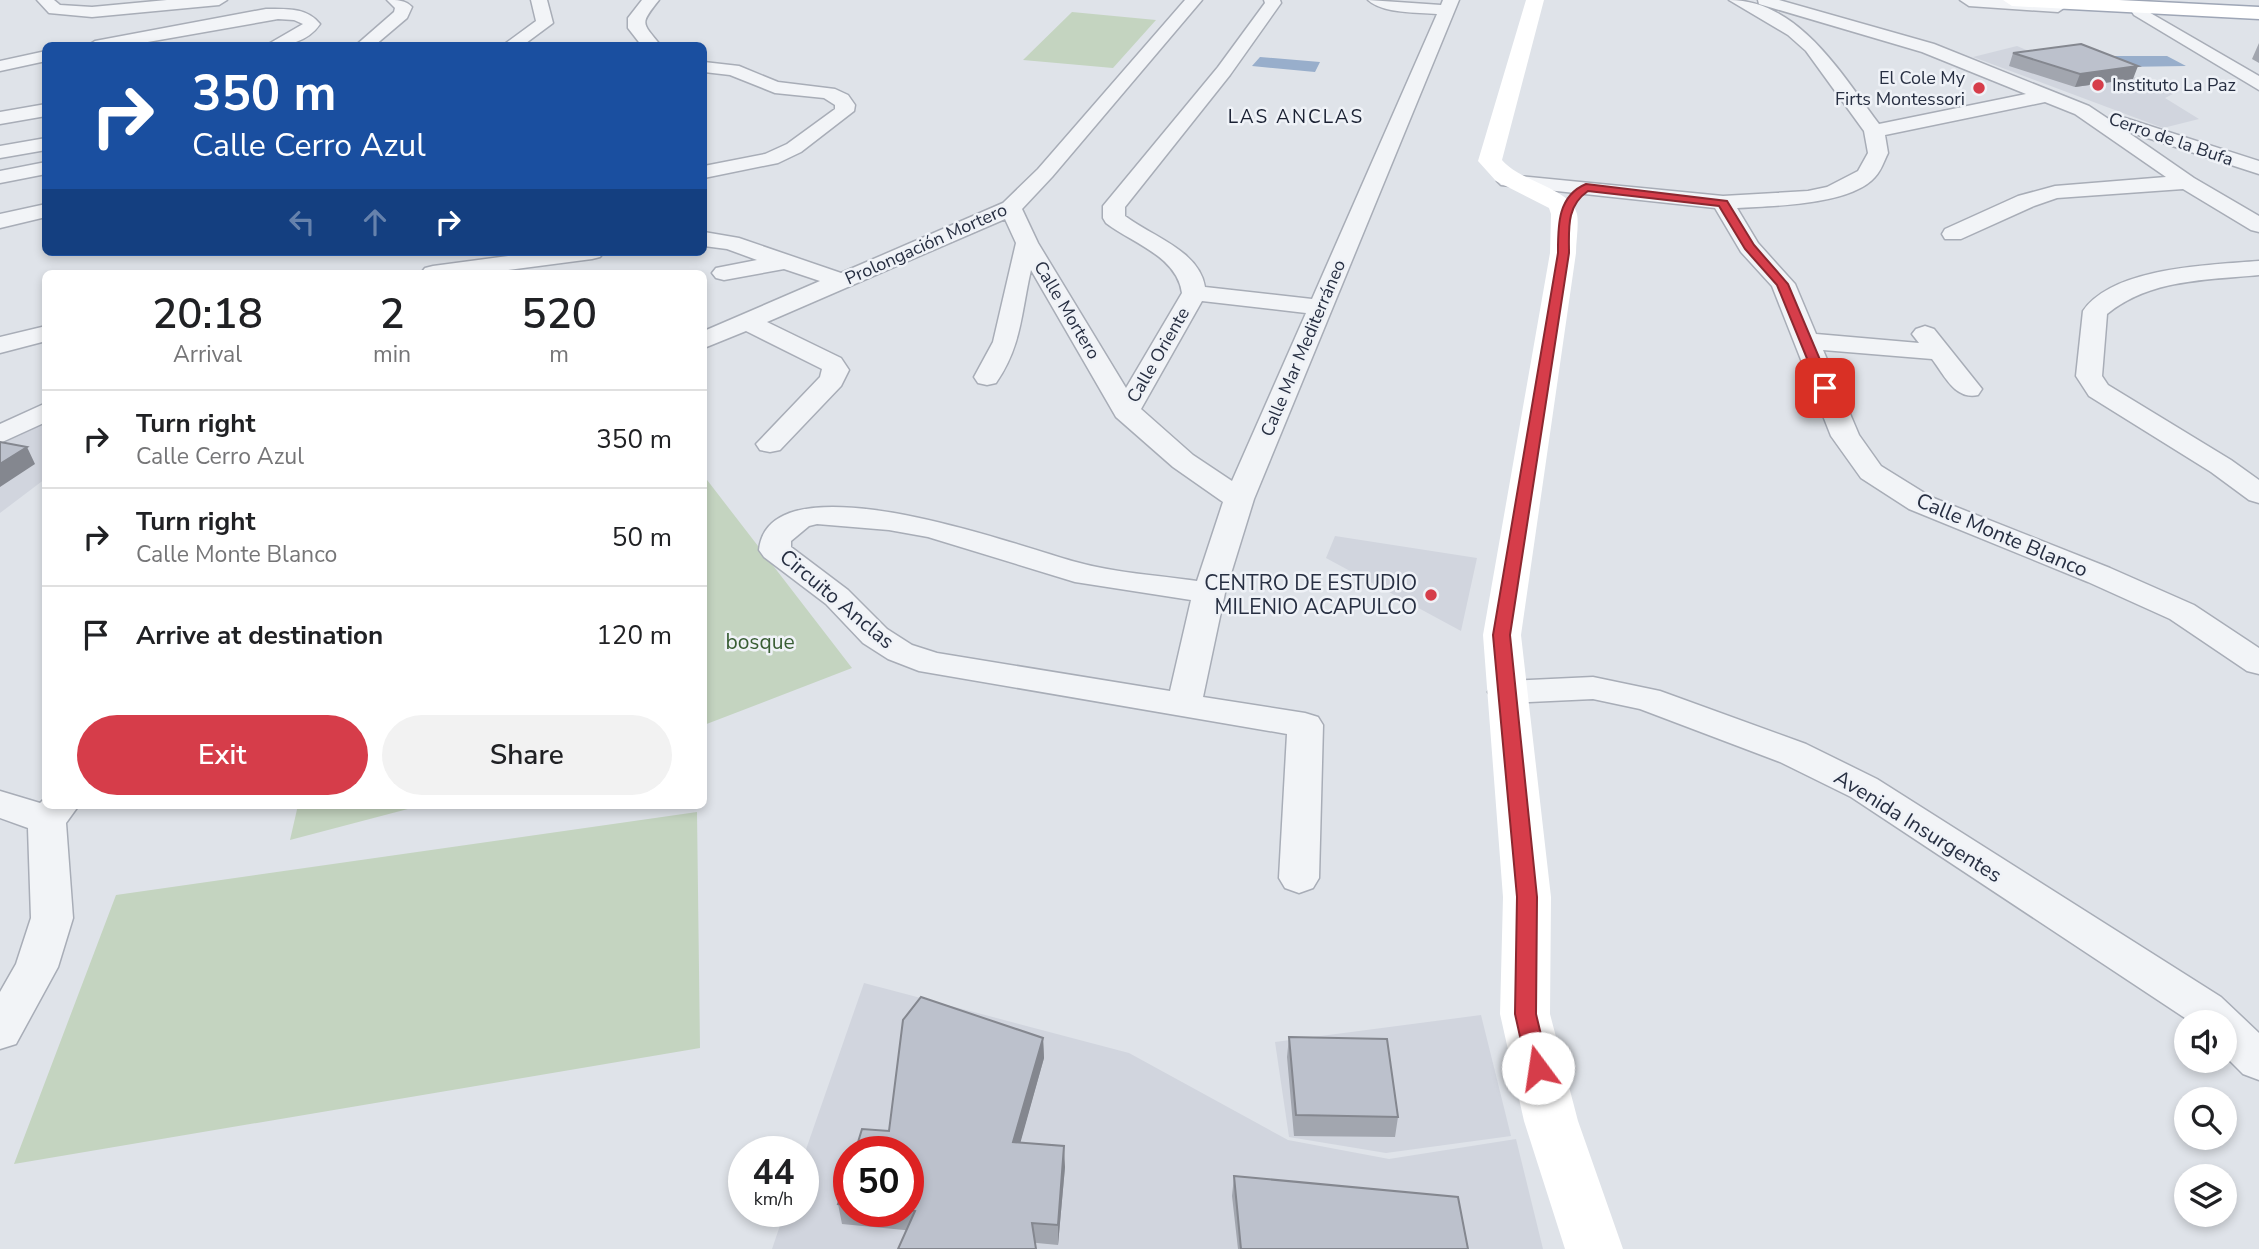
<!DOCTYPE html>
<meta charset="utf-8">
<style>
body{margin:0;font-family:"Nunito Sans",sans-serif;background:#f2f2f2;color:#202124;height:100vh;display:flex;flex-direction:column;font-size:26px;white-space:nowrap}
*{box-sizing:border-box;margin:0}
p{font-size:23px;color:#757577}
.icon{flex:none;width:38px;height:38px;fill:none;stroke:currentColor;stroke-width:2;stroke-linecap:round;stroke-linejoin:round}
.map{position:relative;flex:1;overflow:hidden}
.sheet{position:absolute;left:42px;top:270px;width:665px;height:539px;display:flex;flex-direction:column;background:#fff;border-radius:10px;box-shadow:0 4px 10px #0003}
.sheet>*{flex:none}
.guide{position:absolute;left:42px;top:42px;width:665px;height:214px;border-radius:10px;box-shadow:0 4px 10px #0003;background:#1a4fa0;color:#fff;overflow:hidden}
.fabs{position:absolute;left:2174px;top:1010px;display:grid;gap:14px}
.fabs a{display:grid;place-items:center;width:63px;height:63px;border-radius:50%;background:#fff;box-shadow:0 4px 10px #0003;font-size:35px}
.speed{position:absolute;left:728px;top:1136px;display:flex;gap:14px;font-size:35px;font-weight:700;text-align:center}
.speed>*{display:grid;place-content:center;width:91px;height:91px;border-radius:50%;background:#fff;box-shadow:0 4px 10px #0003;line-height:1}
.speed small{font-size:18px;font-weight:400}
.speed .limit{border:10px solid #d22;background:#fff;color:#111}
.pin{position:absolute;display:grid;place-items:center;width:60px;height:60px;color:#fff;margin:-30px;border-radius:14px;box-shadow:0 4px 10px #0006}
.me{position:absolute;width:77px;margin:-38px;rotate:346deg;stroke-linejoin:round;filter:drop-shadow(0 0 5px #0008)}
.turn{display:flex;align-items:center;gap:24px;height:147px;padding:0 35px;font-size:32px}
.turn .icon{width:91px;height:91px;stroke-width:2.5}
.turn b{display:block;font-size:49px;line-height:60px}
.lanes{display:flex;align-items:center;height:66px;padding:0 35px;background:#0003;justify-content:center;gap:35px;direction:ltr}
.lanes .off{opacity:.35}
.eta{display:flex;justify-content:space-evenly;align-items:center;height:119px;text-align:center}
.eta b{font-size:42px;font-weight:600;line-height:49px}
.cta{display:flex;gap:14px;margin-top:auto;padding:14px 35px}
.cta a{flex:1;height:80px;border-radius:42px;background:#d63d4a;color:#fff;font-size:28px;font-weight:600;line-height:80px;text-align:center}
.cta a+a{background:#f2f2f2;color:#202124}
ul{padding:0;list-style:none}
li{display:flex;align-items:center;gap:21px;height:98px;padding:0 35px;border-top:2px solid #e0e0e0}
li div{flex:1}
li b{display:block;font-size:26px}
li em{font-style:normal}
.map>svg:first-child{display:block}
</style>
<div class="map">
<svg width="2259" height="1249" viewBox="0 0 2259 1249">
<rect width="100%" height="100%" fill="#dfe3e9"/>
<path fill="#d1d5de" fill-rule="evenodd" d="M2017,46L2048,59L2077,55L2135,77L2173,94L2165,98L2199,119L2163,128L1973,57Z
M45,425V479L0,513V442L24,426Z
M1335,536L1477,558L1461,631L1326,558Z
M864,983L1129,1053L1288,1140L1389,1159L1516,1139L1543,1249H772L785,1211H803V1158ZM849,1152H908V1211H849Z
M1481,1015L1511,1136L1386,1153L1289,1137L1275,1042Z"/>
<path fill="#c4d4c0" d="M1072,12L1156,20L1113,68L1023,60Z
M704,476L852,668L704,725Z
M298,805H423L290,840Z
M697,812L700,1048L14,1164L116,895Z"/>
<path fill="#98aecb" d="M2105,56H2167L2186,66L2121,67Z
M1260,57L1320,62L1315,72L1252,66Z"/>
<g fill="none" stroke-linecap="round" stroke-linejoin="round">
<g stroke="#a8adb7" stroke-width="3">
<path id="minor" d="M37,0H54L60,5L92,7L167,0H227L219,5L92,17L49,13Z
M387,0C397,0 406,0 412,7L407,18L374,46H355L394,12L395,8Z
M531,0H547L553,23L522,46H502L536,21Z
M642,0H659C639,25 642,22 661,46H642L628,28V18Z
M1185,0H1202L1052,177L1022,209L1038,243L1126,388L1182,293C1177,256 1132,243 1106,223L1103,218V206L1218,67L1265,3L1264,0H1280L1281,3L1230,75L1125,207V216C1151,236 1199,250 1205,287L1312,299L1437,14C1417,12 1383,14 1368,0L1441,5L1443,0H1459L1254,499L1225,593L1203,697L1305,713L1318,717L1323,725L1319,878L1313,888L1299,893L1285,888L1279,878L1287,734L919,671L888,659L863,643L826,604L764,557L759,550C769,453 1023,548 1076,562C1115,573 1157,575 1197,581L1223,502L1173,467L1116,417L1031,270C1021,313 1022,345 996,383L987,385L978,383L974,377L993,342L1016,243L1005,219L767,322L841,358L849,370L841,386L780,450L770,452L760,450L756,444L820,377L822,369L746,331L704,348V331L820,281L784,269L724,280L716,278L712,273L716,268L757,260L727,249L704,246V232L739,238L841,273L1003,203L1038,169ZM1202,301L1306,313L1232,481L1193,455L1141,409ZM817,524L889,530L928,537L1075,582L1191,600L1170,691L937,653L912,645L887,629L848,590L791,547V541L809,526Z
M1729,0C1799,0 1842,75 1879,124L2026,94L1922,52L1759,4L1758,0H1779L1934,44L2089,106L2110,120L2118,116L2125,118L2259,161V174L2126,131L2194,178L2259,216V232L2251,230L2183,189L2057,198L2034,206L1961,239H1945L1942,234L1945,229L2018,196L2055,186L2166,177L2075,114L2045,102L1885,135L1888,153C1884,161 1881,171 1875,177C1851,205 1772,206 1737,208L1758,243L1795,284L1816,334L1919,343L1912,334L1916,329L1925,326L1934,329L1982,389L1978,395C1955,400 1945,376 1932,359L1823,350L1859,435L1881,466L1931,497L2110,568L2194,605L2259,648V674L2247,671L2170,619L2088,582L1909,509L1861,478L1831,436L1772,286L1741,252L1715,208L1501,185L1497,181L1501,177L1508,175L1723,196L1808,191L1827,187L1858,171L1868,153L1864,131L1806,51L1788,35Z
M2140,7L2259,76V90L2134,15L2132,12L2134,9Z
M266,9C286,9 307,7 320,24C307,43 286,46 265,46L303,24L294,20L278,19L125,46H87L95,41Z
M46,51V61L0,71V61Z
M704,62L739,66L778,82L835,89L848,95L855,105L854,111L801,152L778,163L704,178V166L765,154L787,144L835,109V105L824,98L775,93L730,75L704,72Z
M46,104V116L0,124V112Z
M46,138V150L0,158V146Z
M46,162V174L0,183V171Z
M46,204V217L0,228V214Z
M539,252H604L600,257L592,259L486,273H421L425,268L433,266Z
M2259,261V275C2206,280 2150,279 2107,314L2102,376L2108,385L2231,460L2259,480V503L2249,500L2211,472L2089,396L2076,376L2083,311C2113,267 2210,265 2259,261Z
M46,326V341L0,353V337Z
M46,403V422L0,443V424Z
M1593,677L1660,691L1806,744L1877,779L2221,997L2259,1033V1080L2243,1074L2224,1055V1022H2191L1851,797L1780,762L1640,709L1593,699L1506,703L1494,700L1488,692L1494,684L1506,681Z
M0,791L40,803L46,797V805H79L66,823L73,918L58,967L16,1044L0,1049V992L16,964L31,918L28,828L0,818Z"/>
</g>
<g stroke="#a8adb7" stroke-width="3">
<path id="tertiary" d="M1960,0H2053L2065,2L2067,6L2058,12L1969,6Z"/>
</g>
<g stroke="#9ea6b6" stroke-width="3">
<path id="primary" d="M2003,0H2119L2259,7V19L2012,6Z"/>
</g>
<use href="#minor" fill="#f2f4f7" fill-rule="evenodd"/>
<use href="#tertiary" fill="#f2f4f7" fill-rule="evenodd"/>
<path fill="#fff" fill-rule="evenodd" d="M1526,0H1544L1502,160C1520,182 1571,188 1577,214C1579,225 1576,241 1576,253L1521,635L1551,897L1550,1014L1578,1121L1623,1249H1565L1524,1121L1500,1014L1503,897L1483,635L1550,253L1551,214L1549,208L1496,181L1478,161Z"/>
<use href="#primary" fill="#fff" fill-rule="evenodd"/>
</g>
<path fill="#a2a6af" d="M2259,43V63L2252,59Z
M2013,53L2133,79L2075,87L2009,66Z
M1289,1037L1398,1117L1395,1137L1294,1136L1287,1057Z
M1043,1038L1044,1058L1020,1142L1065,1167L1058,1245L842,1224L838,1204L849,1170V1211H908V1152L889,1131Z
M1234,1176L1468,1249H1238L1232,1196Z"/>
<path fill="#84878f" d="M2138,66L2133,79L2075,87L2080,74Z
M27,447L35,464L0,487V464Z
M1043,1038L1044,1058L1015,1162L1013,1142Z
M1064,1146L1065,1167L1058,1245V1225Z"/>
<path fill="#bcc1cc" stroke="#84878f" stroke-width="2" d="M2081,44L2138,66L2080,74L2013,53Z
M0,442L27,447L0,464Z
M921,997L1043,1038L1013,1142L1064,1146L1058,1225L1032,1223L1036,1249H898L915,1211L908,1210V1152H855L862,1129L889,1131L903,1020Z
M1289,1037L1387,1039L1398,1117L1296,1115Z
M849,1170V1205L838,1204Z
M1234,1176L1458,1197L1468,1249H1241Z"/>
<path fill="#d63d4a" stroke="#8b2830" stroke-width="2" d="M1586,184L1727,201L1754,245L1788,284L1832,388L1825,392L1819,388L1777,285L1745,249L1719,206L1588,191C1566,206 1569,229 1569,253L1510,635L1537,897L1536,1014L1549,1068L1546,1074L1538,1077L1531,1074L1527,1068L1515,1014L1517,897L1493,635L1558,253C1558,227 1557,196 1586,184Z"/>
<g fill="#d63d4a" stroke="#eff2f7" stroke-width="2.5">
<circle cx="2098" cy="85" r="7"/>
<circle cx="1979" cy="88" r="7"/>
<circle cx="1431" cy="595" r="7"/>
</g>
<g text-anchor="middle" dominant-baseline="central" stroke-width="5" stroke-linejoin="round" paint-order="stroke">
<g font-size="18" fill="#272f42" stroke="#eff2f7" text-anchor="end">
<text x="1965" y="78">El Cole My<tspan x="1965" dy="21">Firts Montessori</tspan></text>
<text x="2112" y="85" text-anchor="start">Instituto La Paz</text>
</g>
<g font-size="18" fill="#272f42" stroke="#eff2f7">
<text transform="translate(2171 139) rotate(19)">Cerro de la Bufa</text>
<text transform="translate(926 244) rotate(-24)">Prolongación Mortero</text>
<text transform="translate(1067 310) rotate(59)">Calle Mortero</text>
<text transform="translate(1303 348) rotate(-67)">Calle Mar Mediterráneo</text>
<text transform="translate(1158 355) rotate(-60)">Calle Oriente</text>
</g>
<g font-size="19" letter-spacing="2" fill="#192032" stroke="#eff2f7">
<text x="1296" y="117">LAS ANCLAS</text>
</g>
<g font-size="21" fill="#272f42" stroke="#eff2f7">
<text transform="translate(2002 535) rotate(23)">Calle Monte Blanco</text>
<text transform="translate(837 599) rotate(40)">Circuito Anclas</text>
<text transform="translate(1918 826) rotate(32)">Avenida Insurgentes</text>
</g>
<g font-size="21" fill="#272f42" stroke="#eff2f7" text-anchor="end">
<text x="1417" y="583">CENTRO DE ESTUDIO<tspan x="1417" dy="24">MILENIO ACAPULCO</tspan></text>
</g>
<g font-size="21" fill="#395e34" stroke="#eff2f7">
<text x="760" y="642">bosque</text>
</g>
</g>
</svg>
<div class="fabs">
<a><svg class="icon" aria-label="sound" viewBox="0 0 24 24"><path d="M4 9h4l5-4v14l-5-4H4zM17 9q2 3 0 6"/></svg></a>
<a><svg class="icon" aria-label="search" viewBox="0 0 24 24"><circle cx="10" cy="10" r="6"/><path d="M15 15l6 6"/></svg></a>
<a><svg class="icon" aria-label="layers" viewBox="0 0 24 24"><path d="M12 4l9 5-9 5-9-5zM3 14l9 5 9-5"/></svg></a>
</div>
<div class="speed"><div>44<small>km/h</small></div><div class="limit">50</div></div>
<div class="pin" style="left:1825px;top:388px;background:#d93025"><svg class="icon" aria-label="arrive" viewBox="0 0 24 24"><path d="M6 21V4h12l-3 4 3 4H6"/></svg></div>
<svg class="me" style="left:1538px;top:1068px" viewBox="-20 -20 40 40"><circle r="19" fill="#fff"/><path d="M0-13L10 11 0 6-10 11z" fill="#d63d4a"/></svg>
<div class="guide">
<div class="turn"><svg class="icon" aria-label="right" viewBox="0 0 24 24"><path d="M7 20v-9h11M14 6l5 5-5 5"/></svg><div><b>350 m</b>Calle Cerro Azul</div></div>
<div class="lanes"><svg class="icon off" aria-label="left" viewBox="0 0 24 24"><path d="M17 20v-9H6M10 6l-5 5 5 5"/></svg><svg class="icon off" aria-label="ahead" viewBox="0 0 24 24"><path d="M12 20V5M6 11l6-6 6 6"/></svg><svg class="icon" aria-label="right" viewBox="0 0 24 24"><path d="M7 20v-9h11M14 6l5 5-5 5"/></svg></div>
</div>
<section class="sheet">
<div class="eta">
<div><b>20:18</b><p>Arrival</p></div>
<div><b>2</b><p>min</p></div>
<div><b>520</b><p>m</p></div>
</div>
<ul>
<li><svg class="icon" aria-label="right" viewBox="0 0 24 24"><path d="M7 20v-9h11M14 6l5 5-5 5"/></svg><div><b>Turn right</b><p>Calle Cerro Azul</p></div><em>350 m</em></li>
<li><svg class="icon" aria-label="right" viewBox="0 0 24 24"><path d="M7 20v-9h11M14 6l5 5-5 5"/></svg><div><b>Turn right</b><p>Calle Monte Blanco</p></div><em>50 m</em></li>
<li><svg class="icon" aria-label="arrive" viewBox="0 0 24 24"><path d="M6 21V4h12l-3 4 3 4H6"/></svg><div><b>Arrive at destination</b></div><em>120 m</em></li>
</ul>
<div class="cta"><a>Exit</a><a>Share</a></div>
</section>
</div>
